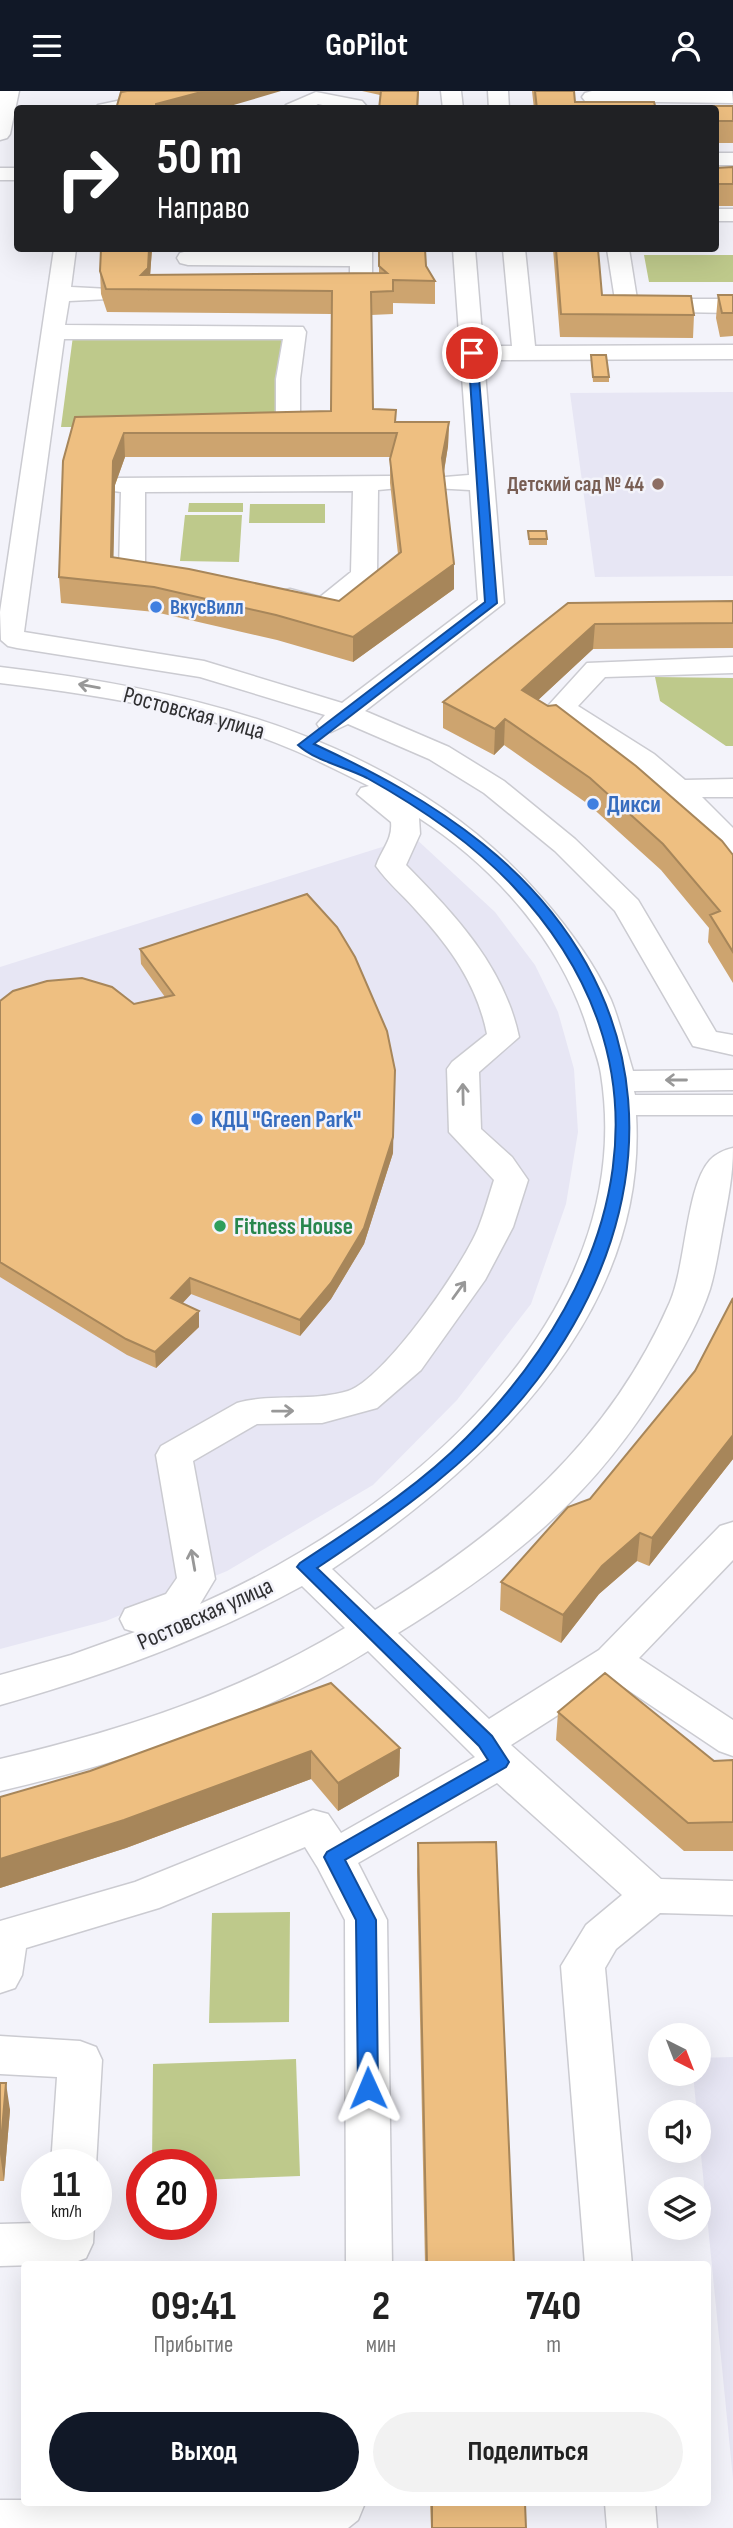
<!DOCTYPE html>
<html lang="ru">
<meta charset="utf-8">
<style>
body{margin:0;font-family:"Sofia Sans Condensed",sans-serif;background:#f2f2f2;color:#222;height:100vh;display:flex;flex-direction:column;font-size:26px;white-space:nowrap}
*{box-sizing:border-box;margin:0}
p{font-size:23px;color:#767676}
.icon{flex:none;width:38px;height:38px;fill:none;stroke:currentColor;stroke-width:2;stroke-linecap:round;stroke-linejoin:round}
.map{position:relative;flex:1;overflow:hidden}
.side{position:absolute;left:21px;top:2170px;width:690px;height:245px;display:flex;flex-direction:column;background:#fff;border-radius:7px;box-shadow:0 7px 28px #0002}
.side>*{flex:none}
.top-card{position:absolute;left:14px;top:14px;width:705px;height:147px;border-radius:7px;box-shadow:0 7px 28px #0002;background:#202124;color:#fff;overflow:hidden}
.needle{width:46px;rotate:138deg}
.buttons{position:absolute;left:648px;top:1932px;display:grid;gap:14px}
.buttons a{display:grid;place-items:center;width:63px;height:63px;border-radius:50%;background:#fff;box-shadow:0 7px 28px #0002;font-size:35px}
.speed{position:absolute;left:21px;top:2058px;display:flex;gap:14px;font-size:35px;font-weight:700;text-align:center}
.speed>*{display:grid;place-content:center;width:91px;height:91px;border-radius:50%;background:#fff;box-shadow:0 7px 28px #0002;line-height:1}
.speed small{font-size:18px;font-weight:400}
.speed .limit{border:10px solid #d22;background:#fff;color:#111}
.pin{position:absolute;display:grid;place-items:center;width:60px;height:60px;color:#fff;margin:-30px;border:4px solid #fff;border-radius:50%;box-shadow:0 2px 7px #0007}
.me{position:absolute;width:77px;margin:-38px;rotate:359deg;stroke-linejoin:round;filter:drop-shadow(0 0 5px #0008)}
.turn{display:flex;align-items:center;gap:24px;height:147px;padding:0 28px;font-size:32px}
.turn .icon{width:91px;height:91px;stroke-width:2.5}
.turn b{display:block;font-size:49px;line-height:60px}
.eta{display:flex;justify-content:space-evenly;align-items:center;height:119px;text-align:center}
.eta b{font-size:42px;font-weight:700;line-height:49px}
.button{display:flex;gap:14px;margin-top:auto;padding:14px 28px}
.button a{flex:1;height:80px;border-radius:42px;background:#111827;color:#fff;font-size:28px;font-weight:700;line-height:80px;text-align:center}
.button a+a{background:#f2f2f2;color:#222}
header{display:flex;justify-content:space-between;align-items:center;height:91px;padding:0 28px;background:#111827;color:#fff;font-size:32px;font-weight:700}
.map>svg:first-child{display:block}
</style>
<header><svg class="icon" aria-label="menu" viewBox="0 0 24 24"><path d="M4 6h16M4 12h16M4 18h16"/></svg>GoPilot<svg class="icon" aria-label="person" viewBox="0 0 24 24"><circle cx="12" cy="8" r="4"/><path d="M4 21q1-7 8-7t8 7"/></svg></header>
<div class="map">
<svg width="733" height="2437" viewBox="0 0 733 2437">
<rect width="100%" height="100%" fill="#f3f3fa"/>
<path fill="#e7e6f4" d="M733,301V485L595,486L570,302Z
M414,746L495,821L535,874L558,921L574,978L578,1041L566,1113L531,1213L457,1309L373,1394L227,1480L106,1530L0,1558V876Z
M733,1966V2388L693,1983H698V1967Z"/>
<path fill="#bec98b" d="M644,164H733V191H649Z
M73,245L286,246L279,336H61Z
M189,412H243V421H188Z
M250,413H325V432H249Z
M185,424H242L239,471L180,470Z
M655,586L733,587V655H726L660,610Z
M290,1821L289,1931L209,1932L212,1822Z
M296,1968L300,2085L201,2089V2074H152L153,1973Z"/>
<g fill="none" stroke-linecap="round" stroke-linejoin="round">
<g stroke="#cbcbd1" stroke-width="3">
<path id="minor" d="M0,0H19L10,43L7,47L0,49Z
M165,0H204L201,4L137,18H95L98,14Z
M441,0H461L463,18H443Z
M488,0H508L509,18H489Z
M592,0H732L733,12L585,10L582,6L585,2Z
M316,1L362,10L369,18H341L318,13L310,18H283L286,14Z
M716,62H733V74H716Z
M0,77H18V89H0Z
M716,118H733V130H716Z
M54,158H76L71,196L109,198L112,203L109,208L69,210L65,234L303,236L306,241L300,288V342L297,347C283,351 266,351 252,347L249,342L252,337L276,335V288L283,248H64L24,541L204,570L342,612L478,509L470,399L433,397L430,392L433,387L469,384L453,158H475L483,255H512L503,158H525L535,255L733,254V268L484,269L504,512L365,620L449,656L504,690L575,748L638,809L716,941L733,944V964L693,955L615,820L555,760L484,702L429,668L348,633L331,641L321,639L317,633L325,624L200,586L17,557L8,555L1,549L0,521Z
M350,158H372V198L369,203L329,206L321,204L318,199L321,194L350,192V175L188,174L180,172L177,167L180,162L188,160L350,161Z
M607,158H629L637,208H733V222L619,220L616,215Z
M390,385L399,387L402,392L399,397L378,399L377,484L333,522L324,524L281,512L277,506L281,500L290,498L320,506L351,481L353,400L145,401V473L179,479L183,484L179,489L170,492L123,484L119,479L121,401L106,399L103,394L106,389L115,387Z
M733,566V582L605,586L578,615L654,663L685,689L733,688V706H702L733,737V762L723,759L668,704L634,675L551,622L547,616L587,572Z
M0,576C198,599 408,650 543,808C569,838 594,872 611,909C620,931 626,957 633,980L733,979V999L634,1000L635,1004H733V1024H636C648,1225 485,1376 332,1478L375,1519C503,1441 609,1351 670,1211C686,1174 686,1095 710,1069C717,1062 724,1059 733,1057C733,1084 728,1108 723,1135C719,1156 716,1178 710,1198C700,1229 682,1260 665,1288C595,1405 513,1471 398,1542L489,1628L599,1559L720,1435L733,1431V1469L639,1567L733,1629V1665L719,1660L613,1589L511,1654L661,1788L733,1790V1824L660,1822L616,1858L605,1877L632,2174H585L561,1875L586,1834L622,1804L497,1692L358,1772L387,1829L392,2174H346L345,1829L318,1777L305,1756L159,1817L26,1857L22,1884L15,1897L0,1902V1830L135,1791L313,1719L328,1723L341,1742L475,1666L368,1560C256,1630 128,1670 0,1700V1668C123,1639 236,1603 345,1537L302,1495C205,1548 106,1584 0,1614V1584L71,1564L135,1541L125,1538L120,1528L125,1518L166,1503L177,1487L156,1364L161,1355L237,1312C273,1302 312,1311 348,1300C385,1288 465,1172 479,1135C485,1120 489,1104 494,1089L449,1041L447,978L452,971L487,943C477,893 450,856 416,819C403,804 387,791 376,775C381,759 393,749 391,731L357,703L361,697L369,695C345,683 321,671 296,660C203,620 100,604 0,592ZM419,727C496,777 563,853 589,942C593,955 599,969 601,983C640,1229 402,1424 200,1513L215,1488L193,1370L257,1333L322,1332L377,1317L421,1279L485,1189L513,1136L528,1089L512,1066L481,1038L479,981L519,946C504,875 455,824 406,774L420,743Z
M0,1945L80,1950L96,1956L102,1969L96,2075L51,2074L57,1986L0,1983Z
M37,2132L94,2133L93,2152L86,2167L70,2173L0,2175V2133Z
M0,2409H24V2412H365L358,2429L348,2437H0Z
M605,2412H655L657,2437H607Z"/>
</g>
<use href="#minor" fill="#fff" fill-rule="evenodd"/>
</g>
<path fill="#cda46f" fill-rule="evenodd" d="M362,0H419L418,18H379L380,4Z
M532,0H574L575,11L656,18H534Z
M687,15H733V52H716V18H687Z
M733,76V115H716V77Z
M101,158H152L150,184L379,182V158L426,175L435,190V213L393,212V223L371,224L373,318L396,319V331H449L448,355L444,381L454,473V498L353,571L277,549L155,521L61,512L59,486L75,326L331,320L332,223L107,221L101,203L100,180ZM125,366H390V392L398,463L339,510L113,466L115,394Z
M553,158H598L602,204L694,224L693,247L560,246Z
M718,204H733V245L720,246L716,227Z
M591,264L609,286V291H593Z
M528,440L547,448V454H529Z
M733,510V557L593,558L538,609L733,764V892L708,851L709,837L661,779L588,713L504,654L494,664L443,637V611L568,512Z
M140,858L393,1062L364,1153L331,1208L300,1245L191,1203L182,1213L199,1236L156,1277L127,1264L0,1186V910L134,913L165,906L141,873Z
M733,1207V1368L649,1475L637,1470L599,1503L561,1552L500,1519L501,1491L590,1408L695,1280Z
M331,1592L400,1657L399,1685L338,1720L311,1688L126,1757L0,1797V1706L90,1680Z
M558,1621L714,1670L733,1669V1760H684L556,1649Z
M418,1752L514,2174H425L417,1780Z
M0,1992L10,2019L4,2090H0Z
M430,2412H525L526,2437H431Z"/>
<path fill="#a7865a" d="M205,0H281L220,18H156V13Z
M149,158H152L149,200L141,184Z
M449,331L448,355L442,392V367Z
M124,342L125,366L115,394L113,491L111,466L113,370Z
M454,473V498L353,571V546Z
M595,533L593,558L521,625L522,599Z
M505,628L504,654L494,664L495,638Z
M395,979L393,1062L364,1153L331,1208L300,1245V1229Z
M190,1187L191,1203L172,1223L171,1207Z
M199,1220V1236L156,1277L155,1261Z
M733,1344V1368L649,1475L652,1447Z
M640,1442L637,1470L599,1503L561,1552L563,1524L602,1475Z
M400,1657L399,1685L338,1720V1692Z
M311,1660V1688L126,1757L0,1797V1768Z
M6,1992L10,2019L4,2090L0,2063Z"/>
<path fill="#eebf81" stroke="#a7865a" stroke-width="2" fill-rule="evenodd" d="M127,0H205L156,13V18H116L121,1Z
M381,0H418L417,18H379Z
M535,0H574L575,11H654L656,18H537Z
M687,15H733V30H716V18H687Z
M733,76V93H716V77Z
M101,158H149L148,177L141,184L387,182L379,175V158H425L426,175L435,190L393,189V200L371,201L373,318L396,319L395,331H449L442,367L454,473L353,546L276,524L154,496L59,486L63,370L75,326L331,320L332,200L106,198L100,180ZM124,342H397L390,368L401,461L339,510L189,478L111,466L113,370Z
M556,158H598L602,204L691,205L694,224L561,223Z
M718,204H733V222H722Z
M591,264H606L609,286H593Z
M528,440H546L547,448H529Z
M733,510V532L595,533L522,599L548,615L556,614L636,675L722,750L733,764V861L710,824L720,820L663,753L590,687L505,628L495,638L443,611L568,512Z
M307,803L337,836L355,866L387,940L395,979L393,1046L364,1137L331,1192L300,1229L190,1187L171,1207L199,1220L155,1261L126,1248L0,1171V910L13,900L47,890L82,887L112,896L134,913L174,904L140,858Z
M733,1207V1344L652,1447L640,1442L602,1475L563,1524L501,1491L568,1416L590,1408L695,1280Z
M605,1582L714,1670L733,1669V1731L688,1732L558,1621Z
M331,1592L400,1657L338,1692L311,1660L124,1729L0,1768V1706L90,1680Z
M496,1751L514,2174H427L418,1752Z
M0,1992H6L0,2063Z
M432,2412H525L526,2437H432Z"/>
<defs><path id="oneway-shaft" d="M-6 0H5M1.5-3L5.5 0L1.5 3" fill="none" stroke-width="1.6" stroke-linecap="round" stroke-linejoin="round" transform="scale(1.75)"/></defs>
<g stroke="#989898">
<use href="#oneway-shaft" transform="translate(89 595) rotate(-170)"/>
<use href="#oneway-shaft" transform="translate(676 989) rotate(180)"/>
<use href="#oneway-shaft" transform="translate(463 1003) rotate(-91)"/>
<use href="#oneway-shaft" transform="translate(459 1199) rotate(-54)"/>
<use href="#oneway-shaft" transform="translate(283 1320) rotate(-1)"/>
<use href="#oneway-shaft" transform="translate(193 1469) rotate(-100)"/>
</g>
<path fill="#1a73e8" stroke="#114b97" stroke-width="2" d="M468,259L477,262L497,512L314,653C374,681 431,711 483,753C663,898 672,1110 537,1289C478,1367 398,1423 317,1477L492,1645L509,1671L506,1676L345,1769L376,1829L378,1997L375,2003L368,2005L361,2003L358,1997L356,1829L324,1766L327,1761L488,1669L479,1655L297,1476L300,1472C357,1434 417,1397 466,1347C626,1186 682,973 512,794C471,751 419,716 367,687C346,676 315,670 298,654L485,511Z"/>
<circle fill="#8d6e63" stroke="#f3f3fa" stroke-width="2.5" cx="658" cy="393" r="7"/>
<g fill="#3f7fe0" stroke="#f3f3fa" stroke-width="2.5">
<circle cx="156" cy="516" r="7"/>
<circle cx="593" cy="713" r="7"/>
<circle cx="197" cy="1028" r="7"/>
</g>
<circle fill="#2e9e5b" stroke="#f3f3fa" stroke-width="2.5" cx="220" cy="1135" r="7"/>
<g text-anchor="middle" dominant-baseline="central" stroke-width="5" stroke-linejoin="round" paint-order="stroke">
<g font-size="21" font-weight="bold" fill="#785e54" stroke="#f3f3fa" text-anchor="end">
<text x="644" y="393">Детский сад № 44</text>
</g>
<g font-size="21" font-weight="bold" fill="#366cbe" stroke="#f3f3fa" text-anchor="start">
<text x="170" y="516">ВкусВилл</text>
</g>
<g font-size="24" fill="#303032" stroke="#f3f3fa">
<text transform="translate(194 622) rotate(15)">Ростовская улица</text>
<text transform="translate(205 1523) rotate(-24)">Ростовская улица</text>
</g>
<g font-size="24" font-weight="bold" fill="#366cbe" stroke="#f3f3fa" text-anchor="start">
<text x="607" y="713">Дикси</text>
<text x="211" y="1028">КДЦ "Green Park"</text>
</g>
<g font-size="24" font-weight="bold" fill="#27864d" stroke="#f3f3fa" text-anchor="start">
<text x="234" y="1135">Fitness House</text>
</g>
</g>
</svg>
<div class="buttons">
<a><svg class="needle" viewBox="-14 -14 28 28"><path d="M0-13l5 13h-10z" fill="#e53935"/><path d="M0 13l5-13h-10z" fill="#767676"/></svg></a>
<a><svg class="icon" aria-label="sound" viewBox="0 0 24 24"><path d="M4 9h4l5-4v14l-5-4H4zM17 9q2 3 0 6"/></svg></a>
<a><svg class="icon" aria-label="layers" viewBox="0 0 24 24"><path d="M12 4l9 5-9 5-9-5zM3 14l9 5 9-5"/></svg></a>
</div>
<div class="speed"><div>11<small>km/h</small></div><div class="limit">20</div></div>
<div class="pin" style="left:472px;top:262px;background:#d93025"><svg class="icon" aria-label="arrive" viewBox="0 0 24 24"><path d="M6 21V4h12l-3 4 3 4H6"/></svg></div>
<svg class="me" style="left:368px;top:1997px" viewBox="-20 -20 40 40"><path d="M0-17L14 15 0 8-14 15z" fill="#1a73e8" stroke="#fff" stroke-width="4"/></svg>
<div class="top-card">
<div class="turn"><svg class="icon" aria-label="right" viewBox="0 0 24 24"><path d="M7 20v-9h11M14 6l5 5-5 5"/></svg><div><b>50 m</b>Направо</div></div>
</div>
<section class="side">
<div class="eta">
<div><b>09:41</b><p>Прибытие</p></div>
<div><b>2</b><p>мин</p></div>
<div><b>740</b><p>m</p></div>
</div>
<div class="button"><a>Выход</a><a>Поделиться</a></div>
</section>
</div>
